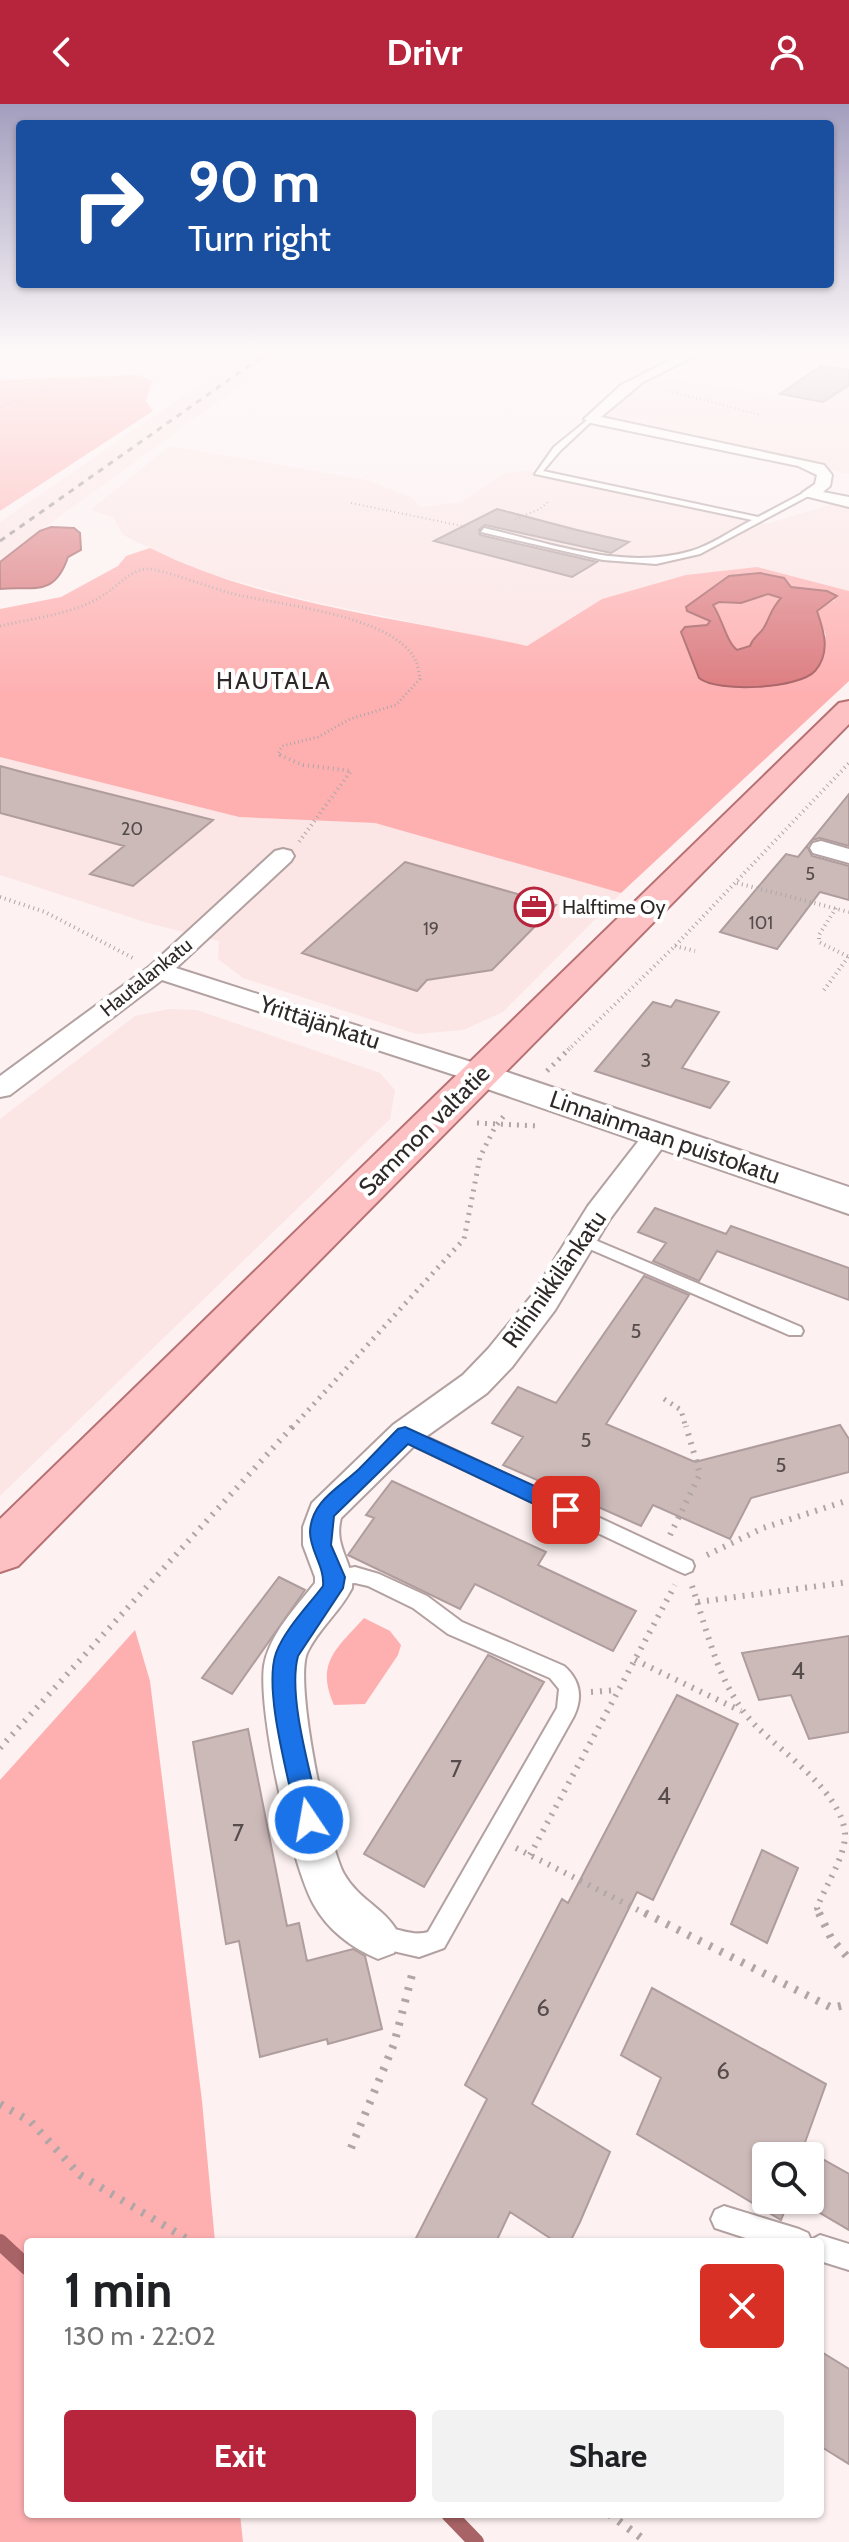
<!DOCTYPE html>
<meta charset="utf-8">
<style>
body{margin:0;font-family:Cabin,sans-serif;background:#f2f2f2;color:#202124;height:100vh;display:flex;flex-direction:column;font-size:30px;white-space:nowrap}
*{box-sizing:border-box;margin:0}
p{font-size:26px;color:#757577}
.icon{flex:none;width:44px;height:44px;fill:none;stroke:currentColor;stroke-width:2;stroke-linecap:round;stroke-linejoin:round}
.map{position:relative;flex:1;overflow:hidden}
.panel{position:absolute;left:24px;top:2134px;width:800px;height:280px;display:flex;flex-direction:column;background:#fff;border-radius:8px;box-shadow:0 2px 6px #0004}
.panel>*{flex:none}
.hud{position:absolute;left:16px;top:16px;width:818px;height:168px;border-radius:8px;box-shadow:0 2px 6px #0004;background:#1a4fa0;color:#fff;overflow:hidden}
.buttons{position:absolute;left:752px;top:2038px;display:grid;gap:16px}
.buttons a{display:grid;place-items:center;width:72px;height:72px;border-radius:8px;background:#fff;box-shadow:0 2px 6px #0004;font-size:40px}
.pin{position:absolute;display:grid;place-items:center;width:68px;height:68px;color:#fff;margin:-34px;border-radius:16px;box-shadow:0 4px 12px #0006}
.me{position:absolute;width:88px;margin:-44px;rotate:348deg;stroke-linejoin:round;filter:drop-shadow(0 0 6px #0008)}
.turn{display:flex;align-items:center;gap:28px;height:168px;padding:0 40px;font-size:36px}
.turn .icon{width:104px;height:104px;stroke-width:2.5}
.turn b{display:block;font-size:56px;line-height:68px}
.round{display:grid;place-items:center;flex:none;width:84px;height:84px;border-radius:8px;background:#f2f2f2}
.head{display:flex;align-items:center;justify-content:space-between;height:136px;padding:0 40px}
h1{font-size:48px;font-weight:800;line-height:60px}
.button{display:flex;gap:16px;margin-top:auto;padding:16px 40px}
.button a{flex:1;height:92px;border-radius:8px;background:#b7253d;color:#fff;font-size:32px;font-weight:800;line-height:92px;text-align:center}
.button a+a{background:#f2f2f2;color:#202124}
header{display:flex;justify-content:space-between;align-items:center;height:104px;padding:0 40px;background:#b7253d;color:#fff;font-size:36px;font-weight:800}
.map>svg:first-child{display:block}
</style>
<header><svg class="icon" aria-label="back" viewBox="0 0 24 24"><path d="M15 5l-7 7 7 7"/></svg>Drivr<svg class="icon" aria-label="person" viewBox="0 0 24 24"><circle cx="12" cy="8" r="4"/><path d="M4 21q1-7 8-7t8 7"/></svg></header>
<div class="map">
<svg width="849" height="2438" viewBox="0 0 849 2438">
<rect width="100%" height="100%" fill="#fdf1f1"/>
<path fill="#fce5e5" d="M0,249H202L0,394Z
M246,249H285L0,456V418Z
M764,249H849V265Z
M849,270V370L600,315L626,293L660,272L799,297Z
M170,342L367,376L411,393L421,403L461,398L505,369L528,367L766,420L835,399L849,402V487L757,463L602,495L527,542L310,497L213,471L172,455L123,431L113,413L90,406Z
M0,653L239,713L375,719L621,789L503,908L463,926L416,930L243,874L218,855L219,837L148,819L0,771Z
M169,905L197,906L380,969L395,986L390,1015L0,1392V1015L135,912Z"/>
<path fill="#feb0b1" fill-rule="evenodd" d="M139,271L152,277L146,297L153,307L0,407V276Z
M150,444C264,501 403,514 527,542L602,495L686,471L757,463L849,487V577L621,789L375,719L239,713L0,653V505L61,493L118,462L126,452ZM729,472L784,474L791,483L827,487L835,496L821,502L817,507L826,532L699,574L685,523L708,521L710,517L704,512Z
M768,490L782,494C770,506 771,513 763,525C758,532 753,533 750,542L738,546C726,537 722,514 713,501L719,498L741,499Z
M364,1514L390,1527L401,1541L398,1551L365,1600L334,1601C315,1559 337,1544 364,1514Z
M135,1526L150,1577L202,1997L215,2138H28V2410H240L243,2438H0V1676Z"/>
<path fill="#dc7c80" stroke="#a86366" stroke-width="2" fill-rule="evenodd" d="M51,423L74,424L80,429L81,446L68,453C54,495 32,481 0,485V458L40,427Z
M760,469L784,474L791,483L827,487L837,492L817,507C824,527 831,549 815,567C799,585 717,589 699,574L681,528L685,523L707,521L710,517L687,507L686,503L729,472ZM768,490L781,494C770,506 770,514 763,525C758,532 753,533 750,542L737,546C726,537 722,514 713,501L719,498L741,499Z"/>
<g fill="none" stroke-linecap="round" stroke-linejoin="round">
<path stroke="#a86366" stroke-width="16" d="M0,2138L28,2164
M449,2410L476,2438"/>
</g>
<path fill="#ccbab9" stroke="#af9d9d" stroke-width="2" d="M821,262L849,266V281L823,298L780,290Z
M497,405L577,426L629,438L611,449L485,421L479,426L480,431L597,458L572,473L434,437Z
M0,662L26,669L213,716L133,782L90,770L124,742L0,709Z
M849,690V742L820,734L812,736L807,742L812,752L849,762V796L820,788L777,845L720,828L786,750L798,753Z
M405,758L556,801L492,866L427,876L417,887L302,849Z
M676,896L719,908L682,964L729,978L710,1004L595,967L653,898L671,903Z
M655,1104L726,1130L731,1122L849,1164V1196L717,1147L699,1177L653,1157L666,1139L638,1128Z
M644,1172L689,1191L606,1320L695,1358L840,1321L849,1335V1368L751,1394L730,1435L653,1401L641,1422L503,1361L523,1333L492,1319L518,1283L556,1299Z
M392,1377L546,1448L538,1461L636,1507L613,1547L475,1480L460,1505L348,1451L374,1414L366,1411Z
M279,1473L305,1486L232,1590L202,1574Z
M849,1532V1628L809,1635L791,1591L759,1596L742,1549Z
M488,1551L544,1578L424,1783L364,1750Z
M677,1591L738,1620L653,1796L637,1788L532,2000L610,2048L580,2118L570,2138H556L510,2108L496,2138H414L487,1995L465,1981L562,1795L568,1799Z
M248,1625L287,1822L299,1819L307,1857L353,1845L365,1852L382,1925L328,1940L327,1935L260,1953L239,1837L226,1840L193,1638Z
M762,1746L798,1764L767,1839L731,1820Z
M652,1884L826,1980L803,2044L849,2070V2126L798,2096H810V2052H766V2096H789L781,2116L637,2030L661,1974L621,1951Z
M820,2247L849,2265V2360L820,2342Z"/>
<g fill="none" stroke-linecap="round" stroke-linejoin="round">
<g stroke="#b3a1a1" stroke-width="4">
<path id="lane" d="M591,313L593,316L560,347L543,367L758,413L807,387L814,389L700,450L656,460L603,456L481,428L484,424C550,439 623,467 691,447C712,441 732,426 752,416L535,370L554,343Z
M583,1131L801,1223L803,1227L801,1231H789L578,1140L575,1136L578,1132Z
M405,1323L692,1457L694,1462L692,1467L685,1470L678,1467L399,1335L396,1330L399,1325Z
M355,1463L379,1470L427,1492L462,1518L564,1562C580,1576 583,1593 574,1612L444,1844L419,1853L371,1842L368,1834L371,1826C390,1818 409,1834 428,1828L557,1604L559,1585L550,1574L448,1530L413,1504L368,1482L355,1479L334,1481L327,1478L325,1473L327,1468Z
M724,2102L799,2125L808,2129L811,2136L820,2131L849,2140V2166L820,2157V2138H758L715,2124L711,2115L715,2106Z"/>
</g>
<g stroke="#b3a1a1" stroke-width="4">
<path id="street" d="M685,249H701L643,278L601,313L824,361L832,371L830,382L823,388L849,393V403L805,392L802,389L815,380L817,371L798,362L591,319L584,315L621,281Z
M821,737L849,745V759L813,749L810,744L813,739Z
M283,745L291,747L294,752L291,757L176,864L490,964L493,970L490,976H470L162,876L10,991L0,993V972L150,862L275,747Z
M657,1023L667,1026L671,1032L610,1115L555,1206L512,1263L487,1289L417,1339L341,1414C333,1443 354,1458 352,1484C340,1508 318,1525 307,1549C294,1580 328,1740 344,1770C359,1797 389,1806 400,1833L394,1849L378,1855C352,1844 328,1826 314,1801C291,1760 258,1608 264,1562C269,1531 296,1503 315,1479V1473L303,1441V1423L312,1399L393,1321L463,1271L488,1245L533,1190L588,1102L647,1026Z"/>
</g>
<g stroke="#b3a1a1" stroke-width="4">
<path id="secondary" d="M480,959L849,1083V1110L467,978L461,970L467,962Z"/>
</g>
<g stroke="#b67173" stroke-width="4">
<path id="primary" d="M849,597V620L18,1462L0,1468V1415L839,599Z"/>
</g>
<path stroke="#b0a6a6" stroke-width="2" stroke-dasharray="1 3" stroke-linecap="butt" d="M665,286L761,311
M0,303L49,285
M351,399L467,423
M515,415L540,405L549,397"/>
<path stroke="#b0a6a6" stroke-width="3" stroke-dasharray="1 3" stroke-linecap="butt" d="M0,522C34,514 76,510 105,490C118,482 130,466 147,465C158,464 215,485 230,489C275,501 394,510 416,557C418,562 419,569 420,575L396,601L350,615L318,633L282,642L278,650L282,653"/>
<path stroke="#b0a6a6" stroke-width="4" stroke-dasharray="1 4" stroke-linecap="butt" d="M280,651L303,661L351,667L299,738
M737,779L849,808
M0,793L45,808L133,854
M836,804L819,831V838L849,853
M675,842L695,847
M824,886L849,852
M568,946L675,842L849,659"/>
<path stroke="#b0a6a6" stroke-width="5" stroke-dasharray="2 6" stroke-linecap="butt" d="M547,967L570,944
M477,1019L539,1022
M664,1295L681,1306L686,1324
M292,1324L464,1135L480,1053L495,1023L507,1008"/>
<path stroke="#b0a6a6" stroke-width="6" stroke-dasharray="2 7" stroke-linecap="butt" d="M670,1431L700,1370L686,1322
M707,1451L763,1424L849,1396
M692,1482C708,1529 719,1584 755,1621C783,1649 841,1688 845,1729C846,1752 825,1782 817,1804L820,1811
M698,1498L849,1478
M635,1556L741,1607
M591,1588L617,1586
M0,1644L293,1322
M516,1744L648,1811
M530,1751L675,1481"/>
<path stroke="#b0a6a6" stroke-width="8" stroke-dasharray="3 9" stroke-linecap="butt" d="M645,1809L832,1904L849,1900
M819,1809L831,1834L849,1855
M0,2000L31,2018L80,2071L192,2138
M351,2044L394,1940L413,1867
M609,2410L647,2438"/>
<use href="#lane" fill="#fff" fill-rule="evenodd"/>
<use href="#street" fill="#fff" fill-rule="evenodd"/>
<use href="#secondary" fill="#fff" fill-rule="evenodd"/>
<use href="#primary" fill="#fec1c3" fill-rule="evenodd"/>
<path stroke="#998f8f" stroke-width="3" stroke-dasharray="6 6" stroke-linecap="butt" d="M0,437L267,249"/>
</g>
<linearGradient id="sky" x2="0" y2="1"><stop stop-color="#a39ebe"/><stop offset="0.42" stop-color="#fef9f9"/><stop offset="1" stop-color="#fef9f9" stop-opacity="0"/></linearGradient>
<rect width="849" height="590" fill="url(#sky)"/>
<path fill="#1a73e8" stroke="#114b97" stroke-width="2" d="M405,1323L574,1400L577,1406L574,1412H559L408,1340L334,1412L331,1441L345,1473L343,1484L298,1552C287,1593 312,1673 321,1716L317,1724L309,1727L301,1724L297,1716C289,1675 263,1586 276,1549C285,1525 308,1502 323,1482C325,1463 310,1447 310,1428C311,1397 339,1384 359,1365C372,1352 385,1338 398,1325Z"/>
<defs>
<g id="office-ring" transform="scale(2)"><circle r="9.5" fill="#fff" stroke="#b7253d" stroke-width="1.5"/><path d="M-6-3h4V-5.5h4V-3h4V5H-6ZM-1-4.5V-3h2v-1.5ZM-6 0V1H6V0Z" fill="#b7253d"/></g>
</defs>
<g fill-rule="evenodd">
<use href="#office-ring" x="534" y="803"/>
</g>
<g text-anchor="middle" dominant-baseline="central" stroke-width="8" stroke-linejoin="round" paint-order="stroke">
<g font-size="18" fill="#564c4c">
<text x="132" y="725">20</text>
<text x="810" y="770">5</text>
<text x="761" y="819">101</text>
<text x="431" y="825">19</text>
</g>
<g font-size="20" fill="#2f2828" stroke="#fff" text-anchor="start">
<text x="562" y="803">Halftime Oy</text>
</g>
<g font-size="20" fill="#2f2828" stroke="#fff">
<text transform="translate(146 873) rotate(-39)">Hautalankatu</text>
</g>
<g font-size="20" fill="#564c4c">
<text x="646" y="956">3</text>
<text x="636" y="1227">5</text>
<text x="586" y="1336">5</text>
<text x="781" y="1361">5</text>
</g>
<g font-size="24" letter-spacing="2" fill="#2f2828" stroke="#fff">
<text x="274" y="576">HAUTALA</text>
</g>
<g font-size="24" fill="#2f2828" stroke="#fff">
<text transform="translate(320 918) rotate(18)">Yrittäjänkatu</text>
<text transform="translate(424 1026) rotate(-45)">Sammon valtatie</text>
<text transform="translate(665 1033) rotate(19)">Linnainmaan puistokatu</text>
<text transform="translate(554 1175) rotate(-55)">Riihinikkilänkatu</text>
</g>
<g font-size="24" fill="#564c4c">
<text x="798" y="1566">4</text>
<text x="456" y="1664">7</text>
<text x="664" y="1691">4</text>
<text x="238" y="1728">7</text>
<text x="543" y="1903">6</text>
<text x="723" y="1966">6</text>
</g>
</g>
</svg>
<div class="buttons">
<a><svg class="icon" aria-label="search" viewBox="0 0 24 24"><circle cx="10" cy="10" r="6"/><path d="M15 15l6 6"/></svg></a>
</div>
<div class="pin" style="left:566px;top:1406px;background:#d93025"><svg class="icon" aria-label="arrive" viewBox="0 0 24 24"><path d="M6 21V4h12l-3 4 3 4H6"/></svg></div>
<svg class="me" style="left:309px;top:1716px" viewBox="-20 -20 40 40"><circle r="17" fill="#1a73e8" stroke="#fff" stroke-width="3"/><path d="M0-11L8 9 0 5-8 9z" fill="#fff"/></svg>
<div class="hud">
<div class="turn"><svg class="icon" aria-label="right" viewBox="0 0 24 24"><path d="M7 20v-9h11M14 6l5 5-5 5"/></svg><div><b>90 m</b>Turn right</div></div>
</div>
<section class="panel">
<div class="head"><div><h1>1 min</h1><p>130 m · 22:02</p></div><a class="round" style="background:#d93025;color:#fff"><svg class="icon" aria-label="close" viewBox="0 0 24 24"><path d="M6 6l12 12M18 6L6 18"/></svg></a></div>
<div class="button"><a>Exit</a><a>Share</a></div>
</section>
</div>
